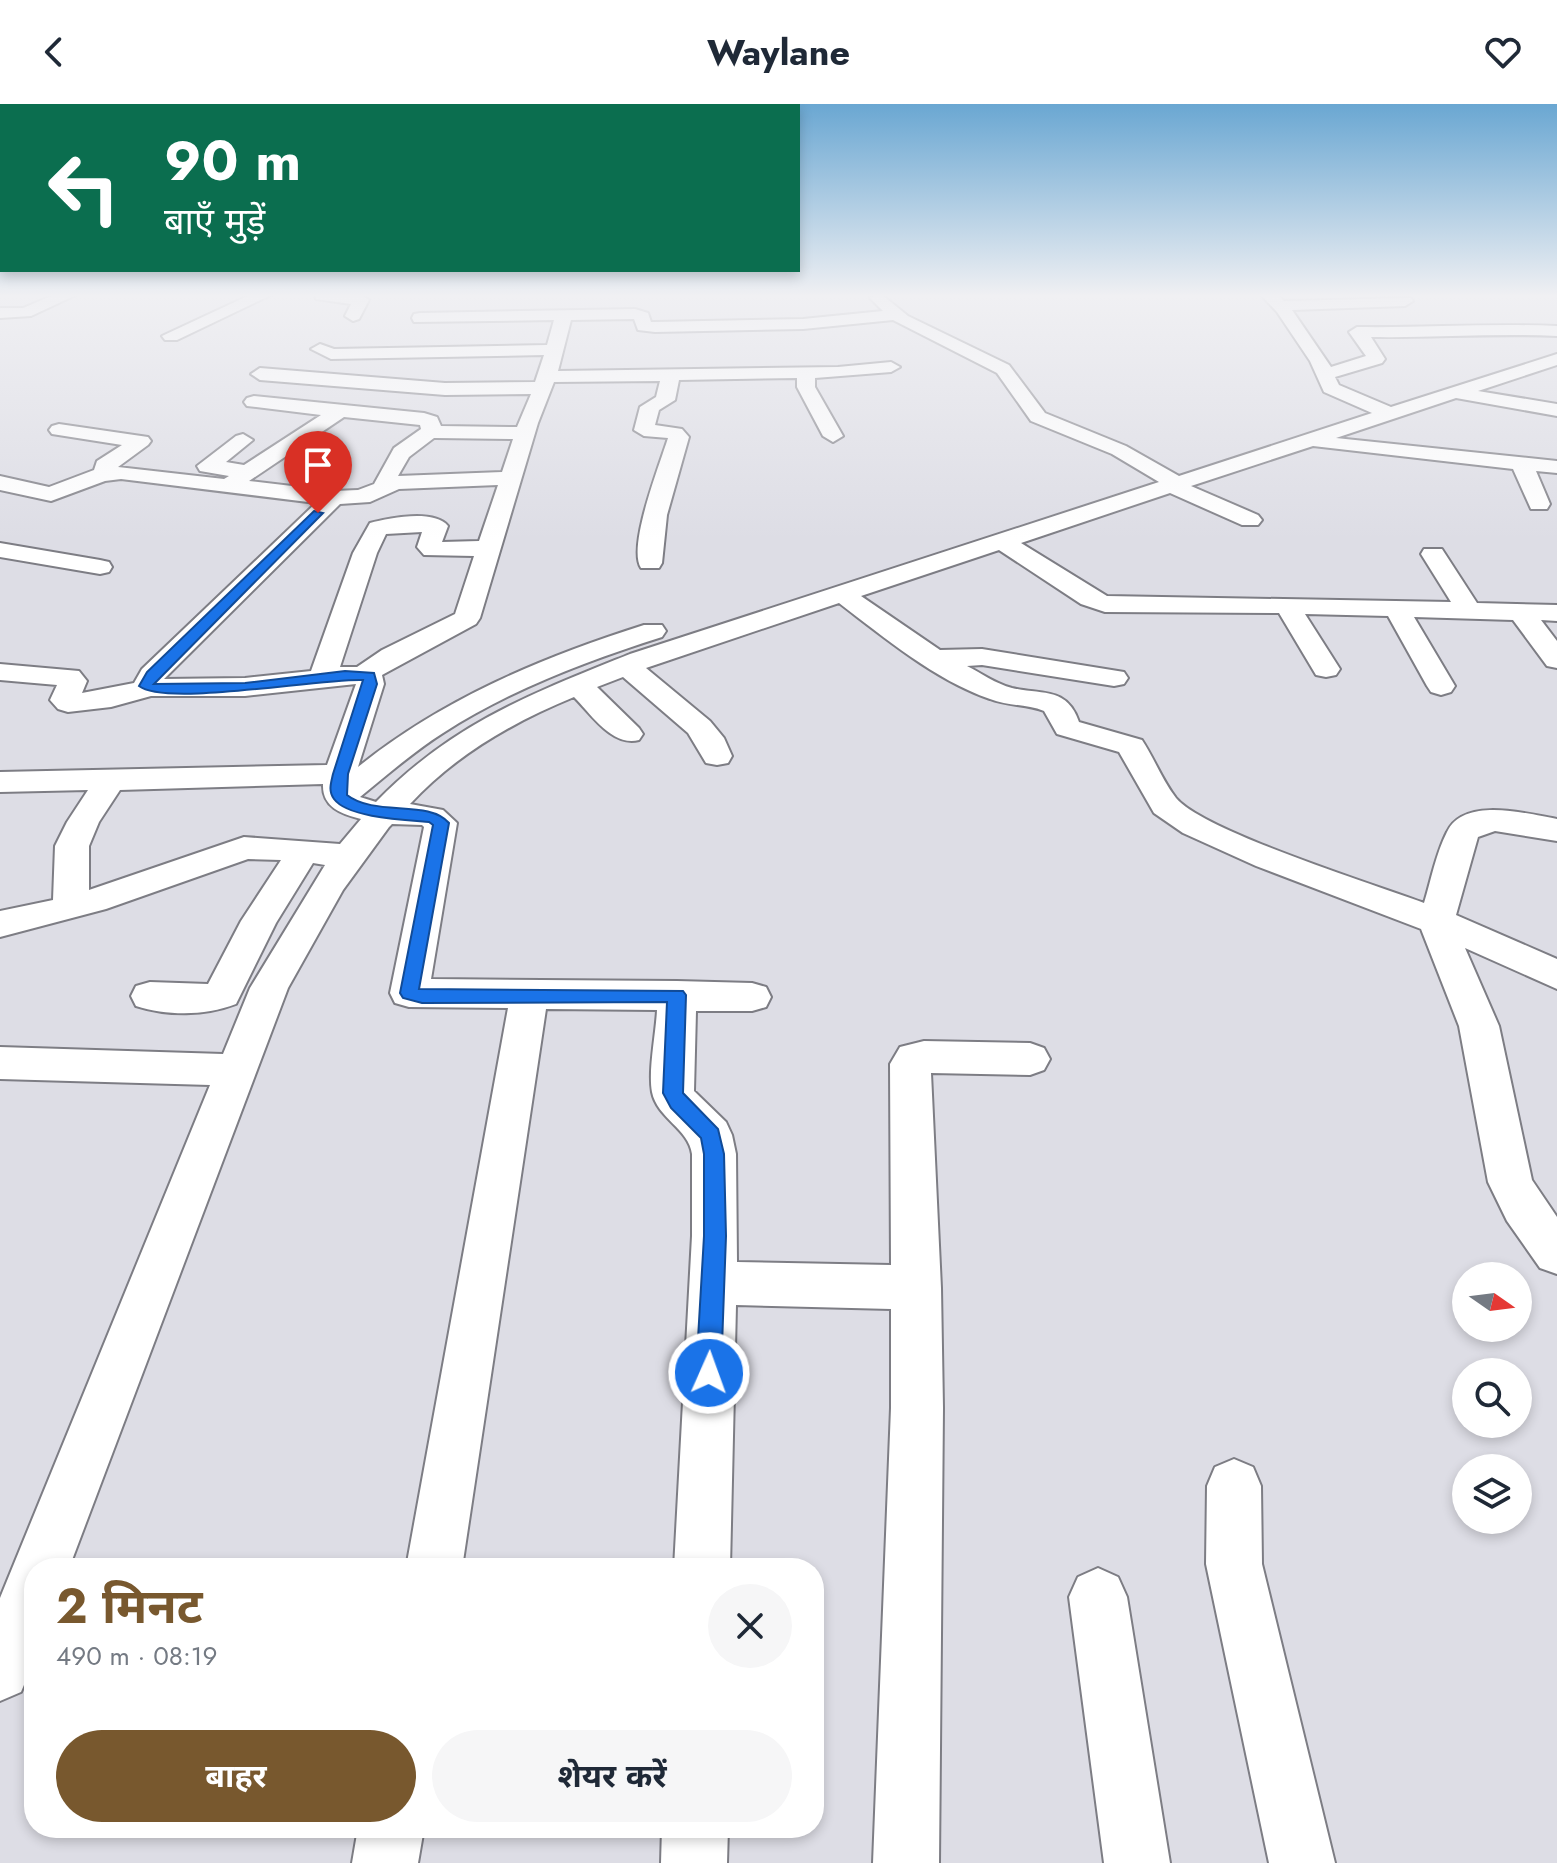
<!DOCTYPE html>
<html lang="hi">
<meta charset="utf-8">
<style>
body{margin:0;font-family:Jost,"Noto Sans Devanagari",sans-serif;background:#f6f6f7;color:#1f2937;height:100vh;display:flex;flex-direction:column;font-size:30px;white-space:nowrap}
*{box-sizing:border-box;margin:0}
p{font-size:26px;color:#747a83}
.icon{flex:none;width:44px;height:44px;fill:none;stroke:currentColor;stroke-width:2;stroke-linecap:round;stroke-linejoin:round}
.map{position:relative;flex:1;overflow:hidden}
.side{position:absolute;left:24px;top:1454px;width:800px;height:280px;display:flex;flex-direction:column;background:#fff;border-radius:32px;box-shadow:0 4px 12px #0003}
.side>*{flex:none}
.banner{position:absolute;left:0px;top:0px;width:800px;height:168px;box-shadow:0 4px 12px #0003;background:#0b6e4f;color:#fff;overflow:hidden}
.needle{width:52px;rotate:104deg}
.buttons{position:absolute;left:1452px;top:1158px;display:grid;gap:16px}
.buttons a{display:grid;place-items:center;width:80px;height:80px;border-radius:50%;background:#fff;box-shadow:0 4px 12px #0003;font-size:40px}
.pin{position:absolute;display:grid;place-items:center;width:68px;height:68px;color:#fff;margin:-82px -34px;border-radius:50% 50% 50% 0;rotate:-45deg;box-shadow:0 0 8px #0007}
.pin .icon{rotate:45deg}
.me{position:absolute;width:88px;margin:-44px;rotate:2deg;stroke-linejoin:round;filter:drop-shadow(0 0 6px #0008)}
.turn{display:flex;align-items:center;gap:28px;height:168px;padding:0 32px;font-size:36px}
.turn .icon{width:104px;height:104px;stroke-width:2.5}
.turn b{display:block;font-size:56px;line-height:68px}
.round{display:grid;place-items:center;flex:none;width:84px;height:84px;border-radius:42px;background:#f6f6f7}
.head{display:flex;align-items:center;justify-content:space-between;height:136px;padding:0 32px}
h1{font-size:48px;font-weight:700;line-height:60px;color:#78582e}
.cta{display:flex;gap:16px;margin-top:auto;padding:16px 32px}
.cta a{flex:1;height:92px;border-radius:48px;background:#78582e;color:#fff;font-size:32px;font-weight:700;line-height:92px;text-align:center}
.cta a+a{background:#f6f6f7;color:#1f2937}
header{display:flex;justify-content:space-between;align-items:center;height:104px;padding:0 32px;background:#fff;font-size:36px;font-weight:700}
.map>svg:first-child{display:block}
</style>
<header><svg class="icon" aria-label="back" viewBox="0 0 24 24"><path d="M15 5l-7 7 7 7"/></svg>Waylane<svg class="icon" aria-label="heart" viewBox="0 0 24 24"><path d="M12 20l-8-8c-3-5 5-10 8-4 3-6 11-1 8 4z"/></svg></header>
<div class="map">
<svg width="1557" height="1759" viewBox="0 0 1557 1759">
<rect width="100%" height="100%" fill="#dddde5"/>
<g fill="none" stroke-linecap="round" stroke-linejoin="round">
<g stroke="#7d7d84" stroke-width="4">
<path id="minor" d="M56,190H78L31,212L0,214V204H23Z
M252,190H273L177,236H165L162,232Z
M315,190L361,191L369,196L359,215L353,217L345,212L351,200L316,195Z
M881,190L908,212L1009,261L1045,309L1126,342L1179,372L1372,309L1324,288L1310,257L1277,208L1260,190H1277L1284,197L1411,194L1413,197L1405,202L1292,206L1331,263L1366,252L1349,228L1357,223C1424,224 1490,219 1557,222V232C1495,229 1434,234 1371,233L1385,255L1382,259L1335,273L1339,281L1391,303L1557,250V261L1478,287L1557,300V312L1456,294L1336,334L1557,357V369L1536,367L1550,400L1547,405H1531L1513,365L1313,342L1191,382L1258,411L1262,416L1258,421H1242L1170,389L1021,439L1107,492L1451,498L1421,450L1424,445H1442L1477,499L1557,501V517L1541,516L1557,537V564L1547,562L1513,516L1414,513L1455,582L1451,588L1441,591L1431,588L1427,582L1388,512L1305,510L1340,565L1336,571L1326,573L1316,571L1279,509L1105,508L1081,500L999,446L861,492L940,546L982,545L1124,568L1128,574L1124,580L1114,582L982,561L967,562C981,569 996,580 1012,584C1043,591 1067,583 1079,618L1142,636C1154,654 1162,676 1176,694C1203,727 1376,781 1424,799C1431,776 1436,749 1447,728C1464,692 1528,710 1557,715V737L1495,727L1478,733L1456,811L1557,855V885L1465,844L1499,922L1532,1076L1557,1113V1170L1540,1164L1507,1117L1488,1078L1459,922L1421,825L1256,762L1183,729L1154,709L1119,648L1057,630L1044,607C1027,600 1007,602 990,595C935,576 885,534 839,499L646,564L710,617L724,634L732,652L728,659L717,661L706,659L688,629L623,573L597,583L639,624L643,630L639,636C612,643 591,610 574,593C513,618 455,651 410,700L443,706L457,719L431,875L677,877L752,879L766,883L771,893L766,903L752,907H696L694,987L726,1018L732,1031L736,1050L737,1158L891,1161L890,960L900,943L924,937L1030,939L1044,944L1050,955L1044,966L1030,971L931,969L941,1184L943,1304L939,1759H873L891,1304V1205L736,1201L730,1464H674L692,1132V1050C689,1025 657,1014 652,988C648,966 656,929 657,906L546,905L462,1464H406L508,904L409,903L395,899L390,889L424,723L422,721L392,720L389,723L343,786L288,884L69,1464H34V1557L21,1588L0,1597V1494L210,981L0,975V943L223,950L250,884L325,761L313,759L276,819L236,900C205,912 168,912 136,902L131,892L136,882L150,878L208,880L241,817L281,756L248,755L106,805L0,833V807L53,796L55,742L67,718L88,686L0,688V668L327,661L356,580L245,592H151L111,603L68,608L58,605L50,596L57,581L0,576V560L79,567L87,577L82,589L134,579L142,565L316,399L121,375L105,377L51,397L0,386V372L49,383L94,366L97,357L122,341L52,330L49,326L52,322L59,320L148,333L151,337L148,341L118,363L224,375L229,372L200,367L197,362L236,332L243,330L253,336L226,358L244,361L321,311L247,302L244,298L247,294L254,292L424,309L437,313L441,322L517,323L531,290L445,291L260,276L251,270L260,264L445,279L535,278L544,251L331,255L311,245L320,240L334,245L547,241L554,216L414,218L412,214L414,210L420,209L635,205L648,209L651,218H655L803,215L883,207L870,194ZM634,215L638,226L655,228L803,225L893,216L997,269L1031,317L1112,350L1159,378L630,550C531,590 453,619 376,698L360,693C387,671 413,648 443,629C510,586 586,557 662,533L666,527L662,521H644C540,554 443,595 358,663L384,580L382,571L476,520L480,514L538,319L554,278L660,277L656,293L640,303L634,326L644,332L668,334C660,360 627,443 641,464H659L662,459L667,411L689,333L682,325L655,321L659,306L675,296L679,276L797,274V283L823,332L833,338L843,332L815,283V274L891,268L900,263L891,258L838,263L558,267L571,216ZM344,313L420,321L421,325L394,344L374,380L358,386L334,387L249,377ZM434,334H436L513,335L502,368L398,372L409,353ZM498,381L479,437L442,438L448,422C434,405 389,414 370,419L353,449L311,567L245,574L164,575L340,400L370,398L399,385ZM422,428L417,443L424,451L474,452L455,510L382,546L357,563H340L377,449L386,430ZM323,680C322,703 341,710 361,715L340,740L244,733L89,786V742L99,718L120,686Z
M0,439L100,456L109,458L112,463L109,468L100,470L0,453Z
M1234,1355L1253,1363L1261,1382L1262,1460L1335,1759H1269L1206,1460L1207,1382L1215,1363Z
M1098,1464L1118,1473L1127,1493L1170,1759H1104L1069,1493L1078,1473Z
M358,1724H424L418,1759H352Z
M662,1724H728L727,1759H661Z"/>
</g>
<use href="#minor" fill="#fff" fill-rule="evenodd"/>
</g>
<linearGradient id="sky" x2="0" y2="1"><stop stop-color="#6aa7d2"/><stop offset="0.44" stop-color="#f0f0f3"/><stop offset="1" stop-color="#f0f0f3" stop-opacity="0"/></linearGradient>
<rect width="1557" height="436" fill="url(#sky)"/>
<path fill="#1a73e8" stroke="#114b97" stroke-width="2" d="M314,407L323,409L154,580L245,579L345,567L374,569L377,580L348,670L347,691C375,713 429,695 449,719L419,885L683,887L686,891L683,989L718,1025L724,1050L726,1132L721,1269L717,1278L709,1281L700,1278L696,1269L704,1132V1050L701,1034L671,1004L663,989L667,898L422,899L403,894L400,889L433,721L429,718C406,716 348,714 334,695C328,687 331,679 333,670L363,576C320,574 166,603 139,582L147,568Z"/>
</svg>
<div class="buttons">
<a><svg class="needle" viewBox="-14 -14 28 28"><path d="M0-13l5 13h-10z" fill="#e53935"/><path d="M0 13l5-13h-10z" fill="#747a83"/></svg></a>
<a><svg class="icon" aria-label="search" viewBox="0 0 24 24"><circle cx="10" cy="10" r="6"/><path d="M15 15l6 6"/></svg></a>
<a><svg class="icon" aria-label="layers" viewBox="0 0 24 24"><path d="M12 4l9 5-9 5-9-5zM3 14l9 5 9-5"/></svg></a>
</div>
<div class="pin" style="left:318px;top:409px;background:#d93025"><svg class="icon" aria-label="arrive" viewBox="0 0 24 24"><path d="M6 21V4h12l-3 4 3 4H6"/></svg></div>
<svg class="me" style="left:709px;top:1269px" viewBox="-20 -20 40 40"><circle r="17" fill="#1a73e8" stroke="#fff" stroke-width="3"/><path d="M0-11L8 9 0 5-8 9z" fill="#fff"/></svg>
<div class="banner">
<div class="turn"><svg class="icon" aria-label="left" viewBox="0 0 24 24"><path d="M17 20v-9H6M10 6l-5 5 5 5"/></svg><div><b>90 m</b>बाएँ मुड़ें</div></div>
</div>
<section class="side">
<div class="head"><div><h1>2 मिनट</h1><p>490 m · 08:19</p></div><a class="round"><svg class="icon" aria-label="close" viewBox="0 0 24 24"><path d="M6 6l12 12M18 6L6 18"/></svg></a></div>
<div class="cta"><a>बाहर</a><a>शेयर करें</a></div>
</section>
</div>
